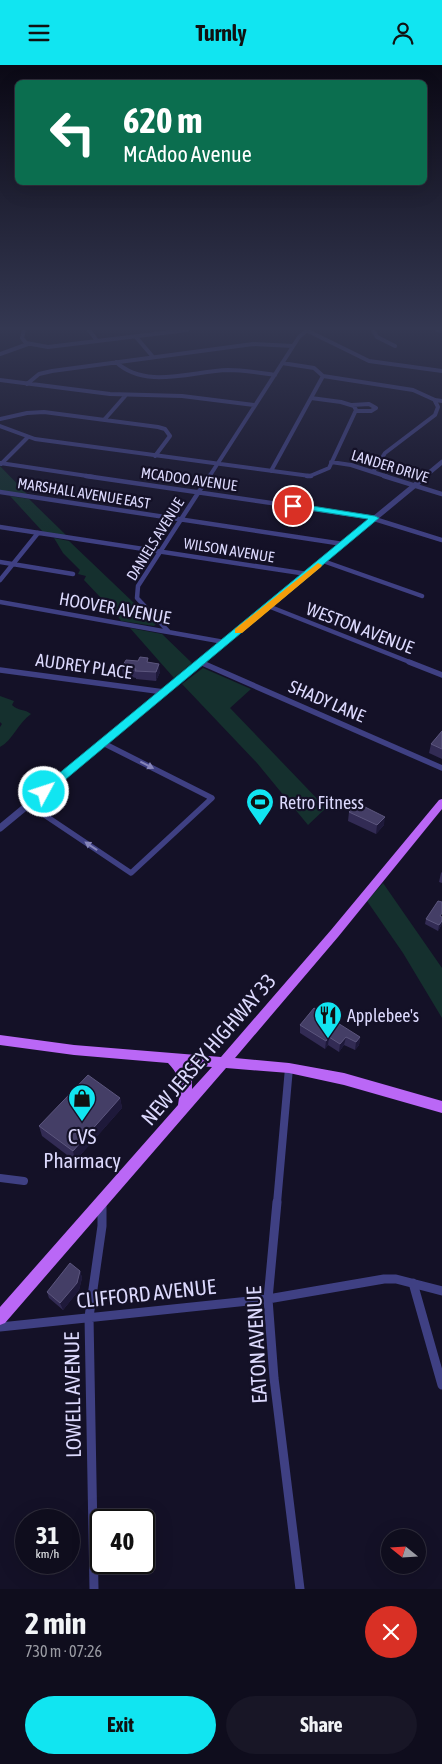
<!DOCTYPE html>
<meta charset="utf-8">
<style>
body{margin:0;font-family:"Asap Condensed",sans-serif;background:#181626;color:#f1f3f6;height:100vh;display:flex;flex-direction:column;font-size:19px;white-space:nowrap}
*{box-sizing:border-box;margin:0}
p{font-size:16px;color:#9b9ca4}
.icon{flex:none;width:28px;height:28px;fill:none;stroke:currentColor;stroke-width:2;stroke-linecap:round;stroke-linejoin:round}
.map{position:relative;height:1524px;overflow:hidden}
.side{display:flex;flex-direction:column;background:#0f0d1d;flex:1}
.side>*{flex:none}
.banner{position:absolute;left:15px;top:15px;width:412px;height:105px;border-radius:8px;box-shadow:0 5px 20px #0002,0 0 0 1px #2f2d3b;background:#0b6e4f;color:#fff;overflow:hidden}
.needle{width:32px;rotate:288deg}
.controls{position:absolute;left:381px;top:1464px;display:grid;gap:10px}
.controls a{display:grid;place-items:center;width:45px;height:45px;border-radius:50%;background:#0f0d1d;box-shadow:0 5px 20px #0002,0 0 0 1px #2f2d3b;font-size:25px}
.speed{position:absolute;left:15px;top:1444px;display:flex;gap:10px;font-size:25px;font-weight:700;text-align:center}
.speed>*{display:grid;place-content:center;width:65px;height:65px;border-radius:50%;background:#0f0d1d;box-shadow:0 5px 20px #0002,0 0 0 1px #2f2d3b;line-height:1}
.speed small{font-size:12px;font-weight:400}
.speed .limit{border:2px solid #111;border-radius:8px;background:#fff;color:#111}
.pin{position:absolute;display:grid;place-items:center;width:42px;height:42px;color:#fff;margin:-21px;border:2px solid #fff;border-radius:50%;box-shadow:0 1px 5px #0007}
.me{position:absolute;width:55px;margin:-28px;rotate:50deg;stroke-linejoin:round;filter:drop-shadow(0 0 4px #0008)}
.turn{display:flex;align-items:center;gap:18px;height:105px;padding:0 25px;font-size:22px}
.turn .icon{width:65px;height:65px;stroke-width:2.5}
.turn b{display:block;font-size:35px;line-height:42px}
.round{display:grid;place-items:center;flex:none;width:52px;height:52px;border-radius:26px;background:#181626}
.summary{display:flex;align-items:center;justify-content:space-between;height:85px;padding:0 25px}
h1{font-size:30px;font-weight:700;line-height:38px}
.cta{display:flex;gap:10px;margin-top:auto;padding:10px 25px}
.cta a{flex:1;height:58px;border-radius:30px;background:#11e5f1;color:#111;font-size:20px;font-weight:700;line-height:58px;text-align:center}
.cta a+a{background:#181626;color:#f1f3f6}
header{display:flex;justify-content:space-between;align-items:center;height:65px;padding:0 25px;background:#11e5f1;color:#111;font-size:22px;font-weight:700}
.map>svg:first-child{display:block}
</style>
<header><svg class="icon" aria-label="menu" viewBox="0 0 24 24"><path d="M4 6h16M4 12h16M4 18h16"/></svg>Turnly<svg class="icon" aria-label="person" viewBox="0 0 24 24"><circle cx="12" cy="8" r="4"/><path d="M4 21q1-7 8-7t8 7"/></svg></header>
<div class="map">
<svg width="442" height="1524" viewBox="0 0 442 1524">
<rect width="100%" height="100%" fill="#141127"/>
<path fill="#15302e" d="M0,401L28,430L0,426Z
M10,431L29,434L67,471L43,467Z
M54,473L69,476L156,559L154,561L121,556L108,537L101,533L84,515L86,511L78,509L80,505L63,488Z
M130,563L162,569L192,598L174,613Z
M203,603L251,624L230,643L326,743L308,760L257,698L182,619Z
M0,631L14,636L12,640C18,646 25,644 31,649C18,658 13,675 0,682V662L2,659L0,657Z
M383,818L442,903V953L403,888L367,836Z"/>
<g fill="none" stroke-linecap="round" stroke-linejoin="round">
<path stroke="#3f4083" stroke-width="4" d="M24,265L22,273L26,278L48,282L187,265
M89,265L97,276
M306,265L369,296L442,306
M373,265L377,272L395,281
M437,265L442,266
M136,272L153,292
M0,289L28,279
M116,297C146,325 192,306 228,305C244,305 260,308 275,310
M282,298L314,303L323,311L413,325L435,335L442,336
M0,315L110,329L182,331L254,340
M27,319L39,309L52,306L253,279L293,281
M352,340L369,339L376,343L371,346H356
M0,354L27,348L44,347L158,362L165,364L170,371L155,391
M104,355L126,330
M0,361L35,374L310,411L329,403L356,345L354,341L341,337L311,333
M331,397L351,400L388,412
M0,398L94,412
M1,399L27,373
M271,406L323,311
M373,407L385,388L435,350L438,342L435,336
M209,412L299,272L307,265"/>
<path stroke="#3f4083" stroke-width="4.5" d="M86,411L368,452L442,475
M307,411H311
M384,411L442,429
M0,427L343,479
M0,462L307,509
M323,496L422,531
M0,497L73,509
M0,515L38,468
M0,537L224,577
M268,541L412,598
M169,567L137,533L138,521L209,411
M200,597L202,598"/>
<path stroke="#3f4083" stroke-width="5.5" d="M200,597L442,703
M409,597L442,610
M0,605L164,627
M28,739L131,808L212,733L103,678"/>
<path stroke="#3f4083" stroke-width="8" d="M0,1113L24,1116
M277,1138L289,1003"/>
<path stroke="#3f4083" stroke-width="9" d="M277,1137L268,1234L274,1313L300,1524
M413,1218L442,1320
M0,1262L268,1234L384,1214H396L442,1226
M94,1524L89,1252L102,1161V1139"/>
<path stroke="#3f4083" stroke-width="4.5" d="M424,412L442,397"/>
<path stroke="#3f4083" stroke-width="5.5" d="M199,598L426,411"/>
<path stroke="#3f4083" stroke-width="7" d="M0,763L201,597"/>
<path fill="#ba67f6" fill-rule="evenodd" d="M442,734V744L338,872L235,993L289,998L344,1008L442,1036V1048L344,1020L289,1008L226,1003L5,1258L0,1260V1242L178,1040C181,1021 182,1013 168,998L74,990L0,980V970L74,980L221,992L331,865L439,735ZM185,1000L212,1002L192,1024V1014Z"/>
</g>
<path fill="#322b54" d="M148,597L160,607L156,616L136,614V613L123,610L122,602Z
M442,666V694L429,688L431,679Z
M349,747L384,760L376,769L348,756Z
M442,807V818L439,817L441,808Z
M442,852V859L438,866L425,859L426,854Z
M300,960L360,972L359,980L355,985L344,980L339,987L328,980L325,984L300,968Z
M120,1033L122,1043L75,1096L42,1071L39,1061Z
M80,1206L82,1213L79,1225L63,1245L49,1233L47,1227Z"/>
<path fill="#1e193a" d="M159,599L160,607L156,616V607Z
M385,752L384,760L376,769L377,760Z
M442,856V859L438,866L439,860Z
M329,972L328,980L325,984L326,976Z
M346,972L344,980L339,987L340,979Z
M360,972L359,980L355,985L356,977Z
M120,1033L122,1043L75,1096L73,1086Z
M80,1206L82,1213L79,1225L63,1245L60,1238Z"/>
<path fill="#443e66" stroke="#5c567e" d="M140,592L148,593L147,597L159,599L156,607L135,606L136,604L122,602L126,595L138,596Z
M442,666V684L431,679Z
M357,738L385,752L377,760L349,747Z
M438,836L442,837V848L440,851L442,852V856L439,860L426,854Z
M314,943L360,972L356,977L346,972L340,979L329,972L326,976L300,960Z
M88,1010L120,1033L73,1086L39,1061Z
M70,1198L80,1206L77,1218L60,1238L47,1227Z"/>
<defs><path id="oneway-solid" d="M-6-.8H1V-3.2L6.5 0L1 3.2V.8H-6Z" transform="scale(1.25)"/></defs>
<g fill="#8685ba">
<use href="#oneway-solid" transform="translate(147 700) rotate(27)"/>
<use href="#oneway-solid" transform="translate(91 781) rotate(-146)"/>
</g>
<linearGradient id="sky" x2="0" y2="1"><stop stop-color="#0b0915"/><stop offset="0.55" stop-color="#343852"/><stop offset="1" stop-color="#343852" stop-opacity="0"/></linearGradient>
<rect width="442" height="479" fill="url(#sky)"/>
<path fill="#11e5f1" stroke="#0b959d" d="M293,438L375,451L379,453L48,729H40L38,727L40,724L368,454L290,442V439Z"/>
<path fill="#f59e0b" d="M318,498L322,500L321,502L242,568H235V564Z"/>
<defs>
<g id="stadium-pin" transform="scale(1.4375)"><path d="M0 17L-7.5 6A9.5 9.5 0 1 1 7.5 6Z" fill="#11e5f1" stroke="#141127"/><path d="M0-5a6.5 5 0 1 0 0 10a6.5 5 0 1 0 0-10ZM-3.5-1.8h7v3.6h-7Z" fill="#111"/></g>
<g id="restaurant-pin" transform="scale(1.4375)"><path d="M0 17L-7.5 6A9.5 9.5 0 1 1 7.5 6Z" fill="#11e5f1" stroke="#141127"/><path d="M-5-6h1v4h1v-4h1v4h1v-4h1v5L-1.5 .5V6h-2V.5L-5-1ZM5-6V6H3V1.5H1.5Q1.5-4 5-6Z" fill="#111"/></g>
<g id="shop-pin" transform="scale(1.4375)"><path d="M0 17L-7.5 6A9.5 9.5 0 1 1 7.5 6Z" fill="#11e5f1" stroke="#141127"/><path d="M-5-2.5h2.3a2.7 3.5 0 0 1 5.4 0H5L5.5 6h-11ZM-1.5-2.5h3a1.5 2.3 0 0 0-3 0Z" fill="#111"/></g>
</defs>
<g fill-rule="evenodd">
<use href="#stadium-pin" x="260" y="737"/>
<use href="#restaurant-pin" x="328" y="950"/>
<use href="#shop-pin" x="82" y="1033"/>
</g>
<g text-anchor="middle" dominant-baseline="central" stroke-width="4.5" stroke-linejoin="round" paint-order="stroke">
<g font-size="15" fill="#dcd9fd" stroke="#141127">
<text transform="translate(390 401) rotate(17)">LANDER DRIVE</text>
<text transform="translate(189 414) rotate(8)">MCADOO AVENUE</text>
<text transform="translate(84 428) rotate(9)">MARSHALL AVENUE EAST</text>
<text transform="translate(155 474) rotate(-58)">DANIELS AVENUE</text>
<text transform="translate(229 485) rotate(9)">WILSON AVENUE</text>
</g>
<g font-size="18" fill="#dcd9fd" stroke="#141127">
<text transform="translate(115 543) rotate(10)">HOOVER AVENUE</text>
<text transform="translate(360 563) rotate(21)">WESTON AVENUE</text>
<text transform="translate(84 601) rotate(8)">AUDREY PLACE</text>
<text transform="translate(327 636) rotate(23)">SHADY LANE</text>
</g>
<g font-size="18" fill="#dcd9fd" stroke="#141127" text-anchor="start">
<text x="279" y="737">Retro Fitness</text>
<text x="347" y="950">Applebee's</text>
</g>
<g font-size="21" fill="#dcd9fd" stroke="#141127">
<text transform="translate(208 984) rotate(-49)">NEW JERSEY HIGHWAY 33</text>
<text transform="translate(146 1228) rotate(-6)">CLIFFORD AVENUE</text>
<text transform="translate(256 1280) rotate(-93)">EATON AVENUE</text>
<text transform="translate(72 1330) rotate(-91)">LOWELL AVENUE</text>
</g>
<g font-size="21" fill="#dcd9fd" stroke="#141127">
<text x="82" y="1071">CVS<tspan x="82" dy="24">Pharmacy</tspan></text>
</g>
</g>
</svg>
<div class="controls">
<a><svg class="needle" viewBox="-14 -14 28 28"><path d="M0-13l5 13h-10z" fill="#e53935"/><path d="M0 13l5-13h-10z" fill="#9b9ca4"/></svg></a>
</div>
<div class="speed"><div>31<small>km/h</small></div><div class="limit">40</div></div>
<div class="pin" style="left:293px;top:441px;background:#d93025"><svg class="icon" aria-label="arrive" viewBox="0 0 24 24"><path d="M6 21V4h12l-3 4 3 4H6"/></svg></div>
<svg class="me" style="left:44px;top:727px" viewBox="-20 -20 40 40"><circle r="17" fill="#11e5f1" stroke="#fff" stroke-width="3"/><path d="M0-11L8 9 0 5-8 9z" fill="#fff"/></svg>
<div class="banner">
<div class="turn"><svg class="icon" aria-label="left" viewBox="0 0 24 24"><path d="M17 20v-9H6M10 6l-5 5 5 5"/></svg><div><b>620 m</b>McAdoo Avenue</div></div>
</div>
</div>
<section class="side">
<div class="summary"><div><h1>2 min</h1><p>730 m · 07:26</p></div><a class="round" style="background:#d93025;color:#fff"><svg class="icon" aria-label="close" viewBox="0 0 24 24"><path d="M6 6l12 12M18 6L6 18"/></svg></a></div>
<div class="cta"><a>Exit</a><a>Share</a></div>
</section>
